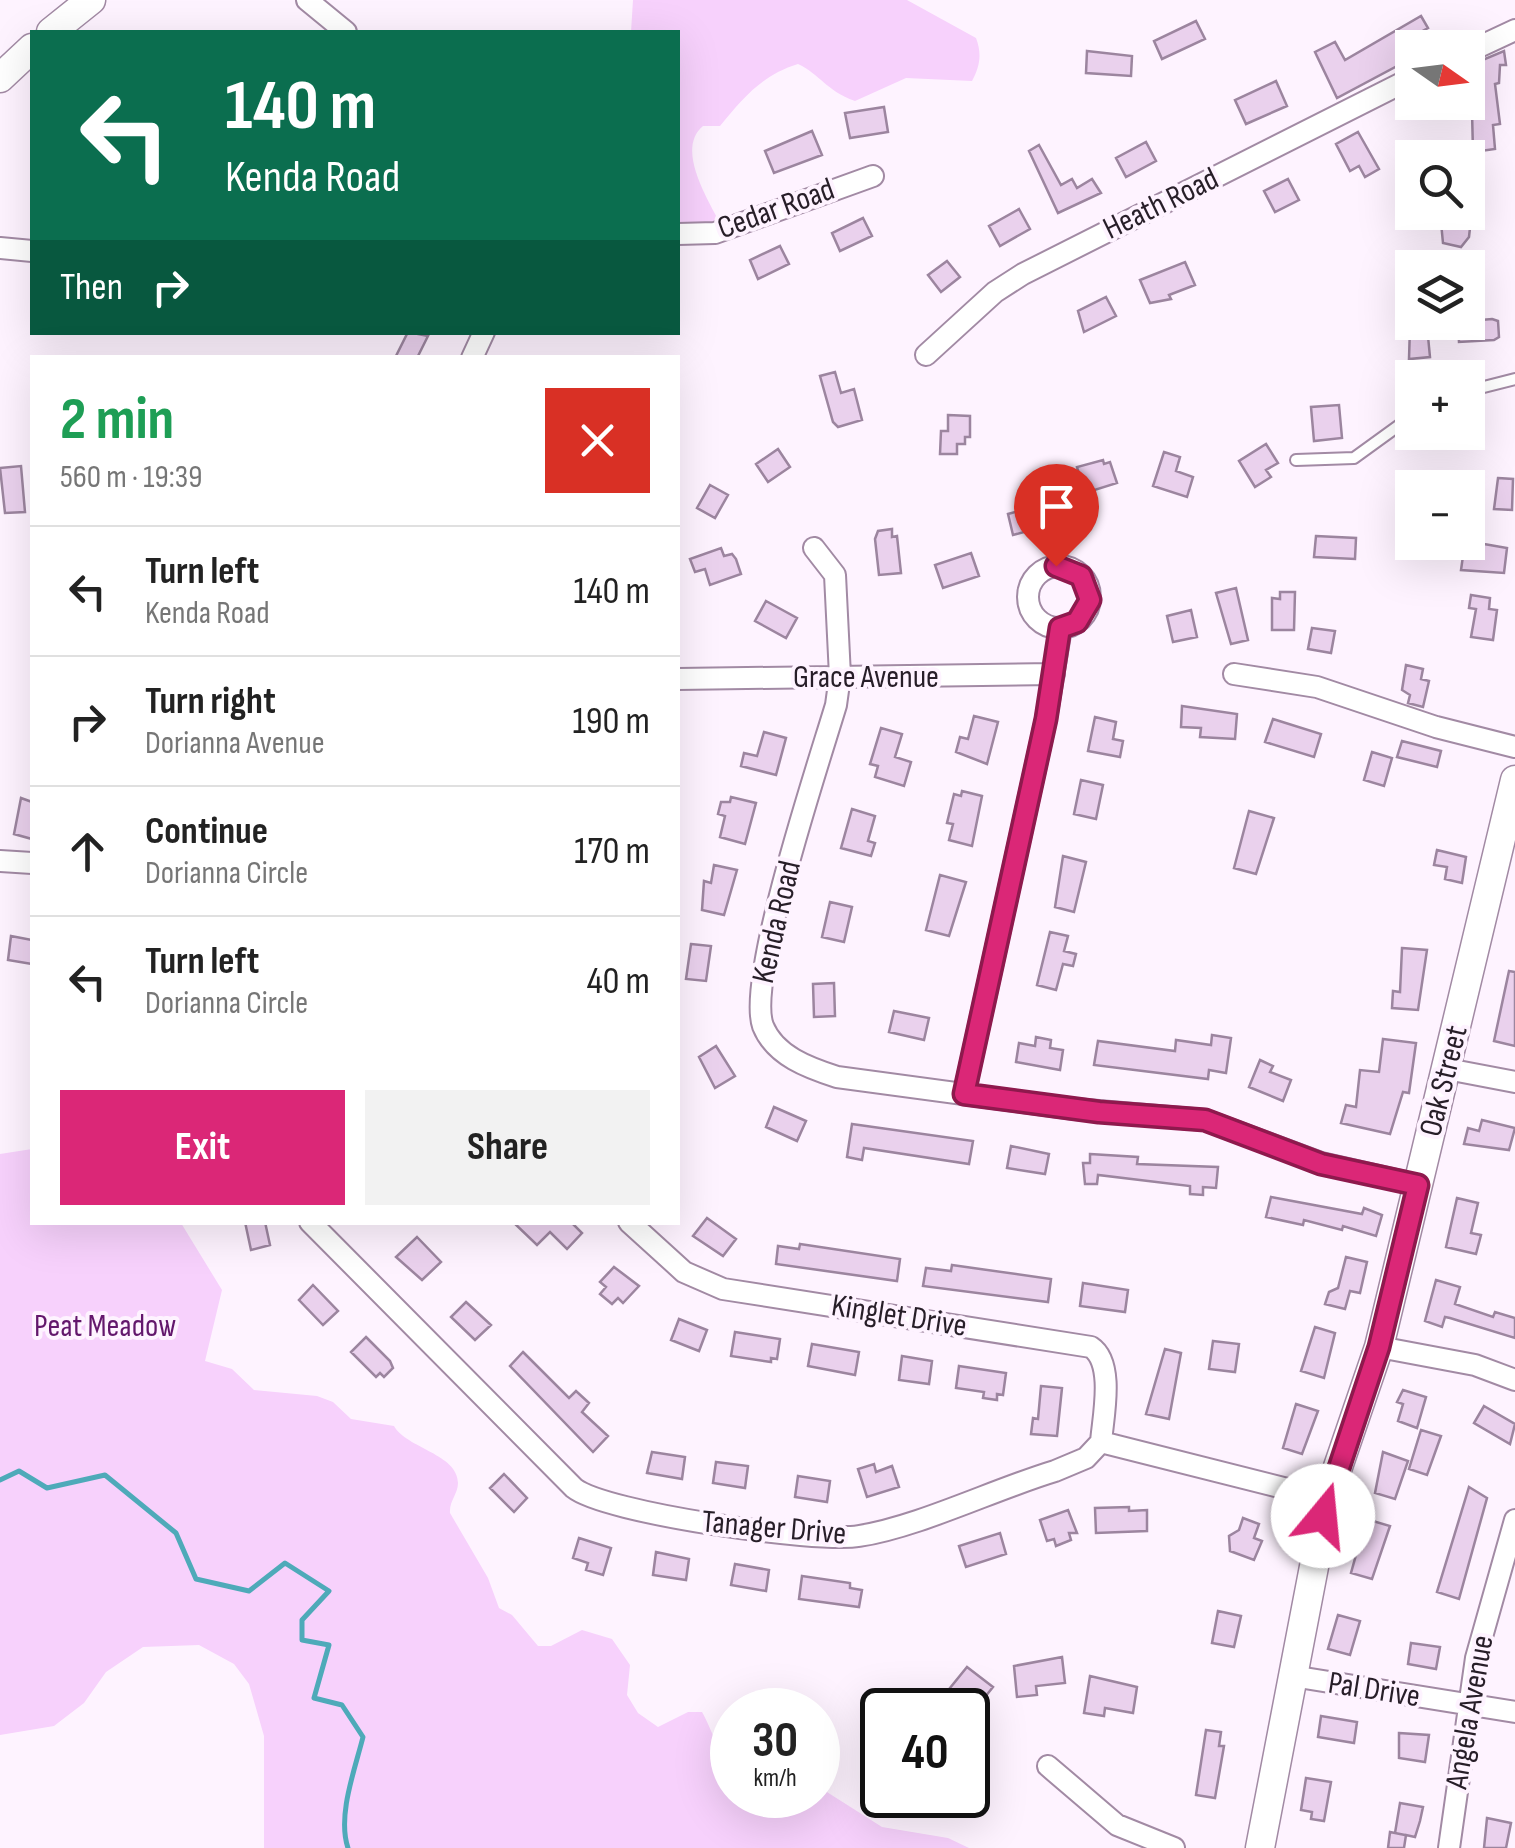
<!DOCTYPE html>
<meta charset="utf-8">
<style>
body{margin:0;font-family:"Sofia Sans Condensed",sans-serif;background:#f2f2f2;color:#222;height:100vh;display:flex;flex-direction:column;font-size:38px;white-space:nowrap}
*{box-sizing:border-box;margin:0}
p{font-size:32px;color:#767676}
.icon{flex:none;width:55px;height:55px;fill:none;stroke:currentColor;stroke-width:2;stroke-linecap:round;stroke-linejoin:round}
.map{position:relative;flex:1;overflow:hidden}
.details{position:absolute;left:30px;top:355px;width:650px;height:870px;display:flex;flex-direction:column;background:#fff;border-radius:0px;box-shadow:0 10px 40px #0002}
.details>*{flex:none}
.guide{position:absolute;left:30px;top:30px;width:650px;height:305px;border-radius:0px;box-shadow:0 10px 40px #0002;background:#0b6e4f;color:#fff;overflow:hidden}
.needle{width:65px;rotate:104deg}
.tools{position:absolute;left:1395px;top:30px;display:grid;gap:20px}
.tools a{display:grid;place-items:center;width:90px;height:90px;border-radius:0px;background:#fff;box-shadow:0 10px 40px #0002;font-size:50px}
.speed{position:absolute;left:710px;top:1688px;display:flex;gap:20px;font-size:50px;font-weight:700;text-align:center}
.speed>*{display:grid;place-content:center;width:130px;height:130px;border-radius:50%;background:#fff;box-shadow:0 10px 40px #0002;line-height:1}
.speed small{font-size:25px;font-weight:400}
.speed .limit{border:5px solid #111;border-radius:15px;background:#fff;color:#111}
.pin{position:absolute;display:grid;place-items:center;width:85px;height:85px;color:#fff;margin:-102px -42px;border-radius:50% 50% 50% 0;rotate:-45deg;box-shadow:0 0 10px #0007}
.pin .icon{rotate:45deg}
.me{position:absolute;width:110px;margin:-55px;rotate:17deg;stroke-linejoin:round;filter:drop-shadow(0 0 8px #0008)}
.turn{display:flex;align-items:center;gap:35px;height:210px;padding:0 30px;font-size:45px}
.turn .icon{width:130px;height:130px;stroke-width:2.5}
.turn b{display:block;font-size:70px;line-height:85px}
.then{display:flex;align-items:center;height:95px;padding:0 30px;background:#0003;gap:20px;font-size:38px}
.round{display:grid;place-items:center;flex:none;width:105px;height:105px;border-radius:0px;background:#f2f2f2}
.overview{display:flex;align-items:center;justify-content:space-between;height:170px;padding:0 30px}
h1{font-size:60px;font-weight:700;line-height:75px;color:#1e9e55}
.primary-button{display:flex;gap:20px;margin-top:auto;padding:20px 30px}
.primary-button a{flex:1;height:115px;border-radius:0px;background:#db2777;color:#fff;font-size:40px;font-weight:700;line-height:115px;text-align:center}
.primary-button a+a{background:#f2f2f2;color:#222}
ul{padding:0;list-style:none}
li{display:flex;align-items:center;gap:30px;height:130px;padding:0 30px;border-top:2px solid #e0e0e0}
li div{flex:1}
li b{display:block;font-size:38px}
li em{font-style:normal}
.map>svg:first-child{display:block}
</style>
<div class="map">
<svg width="1515" height="1848" viewBox="0 0 1515 1848">
<rect width="100%" height="100%" fill="#fef3ff"/>
<path fill="#f7d1fc" d="M633,0H907L976,38C982,54 980,66 972,81L906,78L855,101C825,90 821,75 798,64C762,75 743,98 720,126H703C674,150 711,204 724,231L678,225V32H631Z
M32,1149V1222L181,1223L222,1290L205,1361L232,1369L254,1390L317,1396L333,1402L351,1419L394,1426C406,1448 458,1454 458,1483C458,1494 449,1501 450,1513L488,1578L499,1608L512,1615L538,1646H551L582,1630L612,1639L630,1665L627,1695L638,1713L658,1727L688,1712H702C711,1728 732,1779 732,1795H752L778,1806L796,1795H818L819,1787L882,1827L948,1838L969,1848H264V1736L249,1684L234,1664L199,1645L143,1647L106,1672L84,1703L54,1726L0,1735V1154Z"/>
<g fill="none" stroke-linecap="round" stroke-linejoin="round">
<path stroke="#4eaab9" stroke-width="5" d="M0,1480L19,1471L47,1488L105,1475L176,1533L196,1579L249,1591L285,1563L329,1591L302,1620V1640L329,1645L314,1698L342,1705L363,1737C355,1769 337,1816 348,1848"/>
</g>
<path fill="#ead1ed" stroke="#9c859f" stroke-width="2.5" d="M1421,16L1428,28L1417,34L1423,48H1412V58L1337,98L1315,52L1335,42L1345,60Z
M1196,21L1205,39L1162,59L1154,41Z
M1087,51L1132,56L1131,76L1086,73Z
M1504,51L1506,65H1500L1499,83L1495,84L1500,124L1493,125L1495,149L1473,152L1471,70L1481,69L1480,61Z
M1276,81L1287,106L1246,124L1235,100Z
M884,107L888,132L850,138L845,113Z
M812,131L822,155L774,173L765,151Z
M1358,132L1379,169L1365,177L1359,166L1350,171L1336,144Z
M1146,142L1156,161L1126,177L1116,158Z
M1039,145L1061,185L1072,179L1077,188L1092,179L1101,193L1058,213L1029,151Z
M1288,179L1299,200L1275,212L1264,191Z
M1482,201L1483,218L1471,219L1469,237L1461,247L1443,243L1440,212H1468V202Z
M1019,209L1030,229L1000,246L989,226Z
M863,218L872,236L840,251L832,233Z
M780,246L789,264L758,279L750,260Z
M947,261L960,277L941,292L928,275Z
M1185,262L1195,285L1169,295L1171,299L1150,303L1140,280Z
M1106,297L1116,316L1084,332L1078,311Z
M1492,319L1498,321L1499,337L1494,340L1459,342L1458,322Z
M1427,326L1430,357L1409,359L1410,327Z
M408,332L428,336L417,358H395Z
M835,372L841,393L854,389L862,420L838,427L833,422L820,376Z
M1339,405L1342,438L1314,441L1311,407Z
M948,415L970,416V437H965V444H957V454H940L941,431H948Z
M1266,444L1278,463L1266,470L1271,477L1255,487L1239,461Z
M778,449L790,467L768,482L756,464Z
M1164,452L1180,457L1176,471L1193,477L1187,497L1153,486Z
M1103,460L1104,464L1110,462L1117,483L1085,493L1077,467Z
M21,466L25,512L5,513L0,468Z
M1498,478L1513,479L1512,510L1494,509Z
M710,485L728,495L715,518L697,508Z
M1048,503L1053,524L1013,535L1008,514Z
M892,529V537L897,536L901,573L879,575L875,539L878,531Z
M1316,536L1356,538L1355,559L1314,557Z
M1484,544L1507,548L1504,573L1461,570L1464,549L1483,552Z
M721,548L724,556L732,554L736,559L741,574L710,585L705,569L695,572L690,559Z
M971,553L979,576L943,588L935,565Z
M1236,588L1248,640L1231,644L1216,593Z
M1280,592H1295L1294,630H1272V598L1280,599Z
M1471,595L1490,598L1489,609L1497,610L1493,640L1471,637L1476,609L1469,608Z
M766,601L797,618L786,638L755,621Z
M1191,610L1197,637L1173,642L1167,616Z
M1312,628L1335,631L1331,653L1308,649Z
M1406,665L1423,669L1421,679L1429,681L1423,707L1408,703L1410,695L1402,690Z
M1182,706L1237,714L1235,739L1200,737L1201,728L1181,727Z
M974,716L998,722L987,764L956,752L960,737L968,739Z
M1095,717L1116,722L1113,739L1123,741L1120,757L1088,751Z
M1273,719L1321,734L1314,757L1265,742Z
M881,728L902,734L895,757L911,762L904,786L875,777L878,766L870,764Z
M764,732L786,738L776,775L741,766L744,753L757,756Z
M1402,741L1441,751L1437,767L1397,757Z
M1372,752L1392,758L1384,786L1364,780Z
M1081,780L1103,785L1096,819L1074,814Z
M962,791L982,796L972,846L949,840L953,824L947,823L954,794L961,796Z
M731,797L756,803L745,844L720,837L725,816L718,814L721,802H730Z
M21,798L32,802V839L14,834Z
M852,809L875,816L868,841L875,843L871,856L841,848Z
M1249,811L1274,818L1256,874L1234,868Z
M1437,850L1466,857L1462,883L1445,879L1447,867L1434,865Z
M1063,856L1086,862L1074,912L1055,907Z
M714,865L737,870L724,915L702,910L704,881L711,883Z
M940,875L966,882L949,936L926,930Z
M830,902L852,907L844,942L822,937Z
M1050,932L1068,936L1064,951L1076,954L1073,966L1063,964L1056,990L1037,985Z
M11,936L32,940V964L8,960Z
M691,944L711,946L706,981L686,979Z
M1402,948L1427,950L1418,1010L1392,1008L1393,991L1400,992Z
M1509,971L1515,972V1046L1494,1041Z
M834,983L835,1016L814,1017L813,984Z
M894,1011L929,1018L924,1040L889,1032Z
M1212,1035L1231,1038L1226,1073L1209,1070L1208,1079L1094,1065L1098,1041L1175,1051L1176,1040L1211,1045Z
M1036,1037L1051,1040L1050,1048L1063,1050L1060,1070L1016,1062L1019,1043L1035,1046Z
M1383,1039L1416,1043L1409,1093L1403,1092L1390,1134L1341,1123L1346,1105L1356,1107L1360,1070L1379,1072Z
M716,1046L735,1076L715,1088L699,1057Z
M1260,1060L1273,1066L1270,1072L1291,1080L1283,1101L1249,1087Z
M774,1107L806,1121L797,1141L766,1127Z
M1482,1120L1515,1128L1509,1150L1464,1144L1468,1128L1479,1131Z
M852,1124L973,1141L969,1164L864,1148L862,1160L847,1157Z
M1011,1146L1049,1154L1045,1174L1007,1168Z
M1090,1154L1138,1157L1137,1164L1218,1167L1216,1188L1203,1187V1195L1190,1194V1186L1098,1175L1097,1184H1085L1083,1163H1090Z
M1271,1197L1362,1214L1364,1208L1382,1215L1376,1236L1343,1226L1342,1230L1304,1220L1303,1225L1266,1217Z
M1457,1198L1478,1203L1471,1233L1481,1235L1476,1254L1446,1247Z
M707,1218L736,1239L723,1256L693,1236Z
M245,1222H265L270,1245L251,1250Z
M513,1222H571L582,1233L567,1249L550,1232L537,1245Z
M417,1237L441,1262L422,1280L396,1257Z
M800,1244L900,1259L897,1281L776,1264L778,1246L799,1249Z
M1346,1257L1367,1262L1360,1293L1350,1291L1345,1309L1325,1304L1329,1292L1338,1288Z
M952,1265L1051,1279L1048,1302L923,1286L926,1268L951,1271Z
M614,1267L639,1286L623,1303L618,1298L612,1304L600,1294L606,1287L600,1282Z
M1436,1280L1460,1287L1455,1304L1493,1317L1495,1312L1515,1318V1338L1450,1318L1445,1317L1442,1327L1425,1321Z
M1083,1283L1128,1290L1125,1312L1080,1306Z
M313,1285L338,1311L323,1325L299,1300Z
M466,1302L491,1325L475,1340L451,1317Z
M679,1319L707,1330L699,1351L671,1340Z
M1315,1327L1335,1333L1324,1378L1301,1371Z
M735,1332L780,1339L777,1359L771,1358V1362L731,1356Z
M366,1337L390,1361L393,1368L384,1377L380,1373L376,1377L351,1352Z
M1213,1341L1239,1344L1235,1372L1209,1369Z
M812,1344L859,1352L855,1375L808,1366Z
M1165,1349L1181,1353L1169,1419L1146,1414Z
M523,1352L569,1398L576,1391L589,1403L582,1412L608,1436L593,1452L510,1366Z
M902,1356L932,1361L929,1384L899,1380Z
M959,1366L1006,1373L1003,1395L997,1394V1400L983,1398L984,1392L956,1388Z
M1041,1386L1062,1388L1057,1436L1031,1434L1033,1418L1038,1419Z
M1403,1390L1426,1397L1417,1428L1398,1421L1403,1404L1397,1402Z
M1296,1404L1318,1411L1302,1454L1283,1448Z
M1484,1406L1515,1424L1510,1444L1474,1423Z
M1421,1430L1441,1436L1427,1475L1409,1469Z
M652,1452L685,1457L682,1479L647,1473Z
M1383,1452L1408,1461L1395,1499L1375,1493Z
M716,1462L748,1466L745,1488L713,1483Z
M874,1464L876,1472L892,1466L899,1487L867,1497L858,1469Z
M504,1474L527,1498L514,1512L490,1488Z
M798,1476L830,1481L827,1502L795,1497Z
M1469,1487L1487,1498L1459,1599L1437,1592Z
M1129,1507V1511L1147,1510V1531L1096,1533L1095,1508Z
M1068,1510L1077,1533H1069L1071,1540L1056,1546L1054,1539L1047,1541L1040,1520Z
M1243,1518L1259,1524L1254,1538L1262,1541L1254,1560L1230,1551L1229,1536L1239,1530Z
M1366,1519L1390,1526L1372,1579L1351,1573Z
M1000,1533L1006,1554L966,1567L959,1546Z
M579,1538L611,1548L603,1575L586,1570L588,1563L573,1558Z
M656,1552L689,1559L686,1580L653,1575Z
M735,1564L769,1570L766,1591L731,1585Z
M802,1576L850,1583V1588L862,1590L859,1607L799,1599Z
M1218,1611L1241,1616L1234,1647L1212,1643Z
M1338,1615L1360,1621L1350,1655L1328,1649Z
M1411,1643L1440,1647L1436,1669L1408,1664Z
M1062,1657L1065,1683L1036,1686L1037,1695L1017,1697L1014,1666Z
M967,1667L993,1687L981,1702L973,1696L963,1710H945L937,1704Z
M1090,1676L1137,1687L1133,1713L1105,1708L1104,1716L1084,1713Z
M1321,1716L1357,1722L1354,1743L1318,1737Z
M1206,1730L1221,1732L1219,1746H1224L1215,1798L1196,1795Z
M1399,1733L1429,1735L1425,1762L1399,1758Z
M1306,1778L1331,1782L1324,1821L1311,1819L1312,1812L1301,1810Z
M1400,1803L1423,1807L1420,1821L1415,1837L1406,1835L1404,1848H1388L1390,1832L1405,1835L1395,1833Z
M1487,1818L1511,1823L1506,1848H1484Z"/>
<g fill="none" stroke-linecap="round" stroke-linejoin="round">
<g stroke="#a28aa4" stroke-width="14">
<path id="lane" d="M1468,391L1515,379
M1296,460L1354,458L1412,416"/>
</g>
<g stroke="#a28aa4" stroke-width="24">
<path id="street" d="M307,0L346,32
M1468,52L1515,30
M678,234L715,233L873,176
M0,248L32,251
M926,355L995,292L1023,274L1412,78
M472,358L484,332
M814,548L835,575L840,676L836,705C819,762 746,980 763,1026C775,1056 809,1068 837,1077L1075,1109L1205,1120L1321,1163L1418,1185
M1028 597a31 31 0 1 1 62 0a31 31 0 1 1-62 0Z
M1234,674L1317,687L1436,727L1515,747
M678,679L1054,674
M0,861L32,863
M1447,1069L1515,1082
M964,1094L1046,719L1061,628
M310,1222L574,1488C605,1513 816,1543 859,1536C918,1527 995,1489 1055,1471L1086,1458L1101,1442L1327,1499
M629,1222L684,1272L723,1289L1091,1347C1115,1363 1103,1417 1101,1442
M1379,1347L1475,1365L1515,1380
M1292,1676L1515,1712
M1048,1766L1117,1825L1174,1848
M1449,1848L1476,1658L1515,1520"/>
</g>
<g stroke="#a28aa4" stroke-width="31">
<path id="secondary" d="M51,32L91,0
M0,78L32,48
M1260,1848L1327,1499L1379,1347L1515,780"/>
</g>
<use href="#lane" stroke="#fff" stroke-width="10"/>
<use href="#street" stroke="#fff" stroke-width="20"/>
<use href="#secondary" stroke="#fff" stroke-width="28"/>
</g>
<g fill="none" stroke-linecap="round" stroke-linejoin="round">
<g stroke="#8e194d" stroke-width="25">
<path id="route" d="M1056,566L1081,576L1090,600L1077,622L1060,628L1046,719L964,1094L1099,1112L1205,1120L1321,1164L1418,1185L1379,1347L1323,1516"/>
</g>
<use href="#route" stroke="#db2777" stroke-width="18"/>
</g>
<g text-anchor="middle" dominant-baseline="central" stroke-width="8" stroke-linejoin="round" paint-order="stroke">
<g font-size="32" fill="#271e28" stroke="#fef3ff">
<text transform="translate(1161 204) rotate(-26)">Heath Road</text>
<text transform="translate(776 209) rotate(-20)">Cedar Road</text>
<text x="866" y="677">Grace Avenue</text>
<text transform="translate(777 922) rotate(-77)">Kenda Road</text>
<text transform="translate(1444 1081) rotate(-76)">Oak Street</text>
<text transform="translate(899 1316) rotate(9)">Kinglet Drive</text>
<text transform="translate(774 1528) rotate(5)">Tanager Drive</text>
<text transform="translate(1374 1690) rotate(9)">Pal Drive</text>
<text transform="translate(1470 1712) rotate(-80)">Angela Avenue</text>
</g>
<g font-size="32" fill="#63176c" stroke="#fef3ff">
<text x="105" y="1326">Peat Meadow</text>
</g>
</g>
</svg>
<div class="tools">
<a><svg class="needle" viewBox="-14 -14 28 28"><path d="M0-13l5 13h-10z" fill="#e53935"/><path d="M0 13l5-13h-10z" fill="#767676"/></svg></a>
<a><svg class="icon" aria-label="search" viewBox="0 0 24 24"><circle cx="10" cy="10" r="6"/><path d="M15 15l6 6"/></svg></a>
<a><svg class="icon" aria-label="layers" viewBox="0 0 24 24"><path d="M12 4l9 5-9 5-9-5zM3 14l9 5 9-5"/></svg></a>
<a>+</a>
<a>−</a>
</div>
<div class="speed"><div>30<small>km/h</small></div><div class="limit">40</div></div>
<div class="pin" style="left:1056px;top:566px;background:#d93025"><svg class="icon" aria-label="arrive" viewBox="0 0 24 24"><path d="M6 21V4h12l-3 4 3 4H6"/></svg></div>
<svg class="me" style="left:1323px;top:1516px" viewBox="-20 -20 40 40"><circle r="19" fill="#fff"/><path d="M0-13L10 11 0 6-10 11z" fill="#db2777"/></svg>
<div class="guide">
<div class="turn"><svg class="icon" aria-label="left" viewBox="0 0 24 24"><path d="M17 20v-9H6M10 6l-5 5 5 5"/></svg><div><b>140 m</b>Kenda Road</div></div>
<div class="then">Then<svg class="icon" aria-label="right" viewBox="0 0 24 24"><path d="M7 20v-9h11M14 6l5 5-5 5"/></svg></div>
</div>
<section class="details">
<div class="overview"><div><h1>2 min</h1><p>560 m · 19:39</p></div><a class="round" style="background:#d93025;color:#fff"><svg class="icon" aria-label="close" viewBox="0 0 24 24"><path d="M6 6l12 12M18 6L6 18"/></svg></a></div>
<ul>
<li><svg class="icon" aria-label="left" viewBox="0 0 24 24"><path d="M17 20v-9H6M10 6l-5 5 5 5"/></svg><div><b>Turn left</b><p>Kenda Road</p></div><em>140 m</em></li>
<li><svg class="icon" aria-label="right" viewBox="0 0 24 24"><path d="M7 20v-9h11M14 6l5 5-5 5"/></svg><div><b>Turn right</b><p>Dorianna Avenue</p></div><em>190 m</em></li>
<li><svg class="icon" aria-label="ahead" viewBox="0 0 24 24"><path d="M12 20V5M6 11l6-6 6 6"/></svg><div><b>Continue</b><p>Dorianna Circle</p></div><em>170 m</em></li>
<li><svg class="icon" aria-label="left" viewBox="0 0 24 24"><path d="M17 20v-9H6M10 6l-5 5 5 5"/></svg><div><b>Turn left</b><p>Dorianna Circle</p></div><em>40 m</em></li>
</ul>
<div class="primary-button"><a>Exit</a><a>Share</a></div>
</section>
</div>
